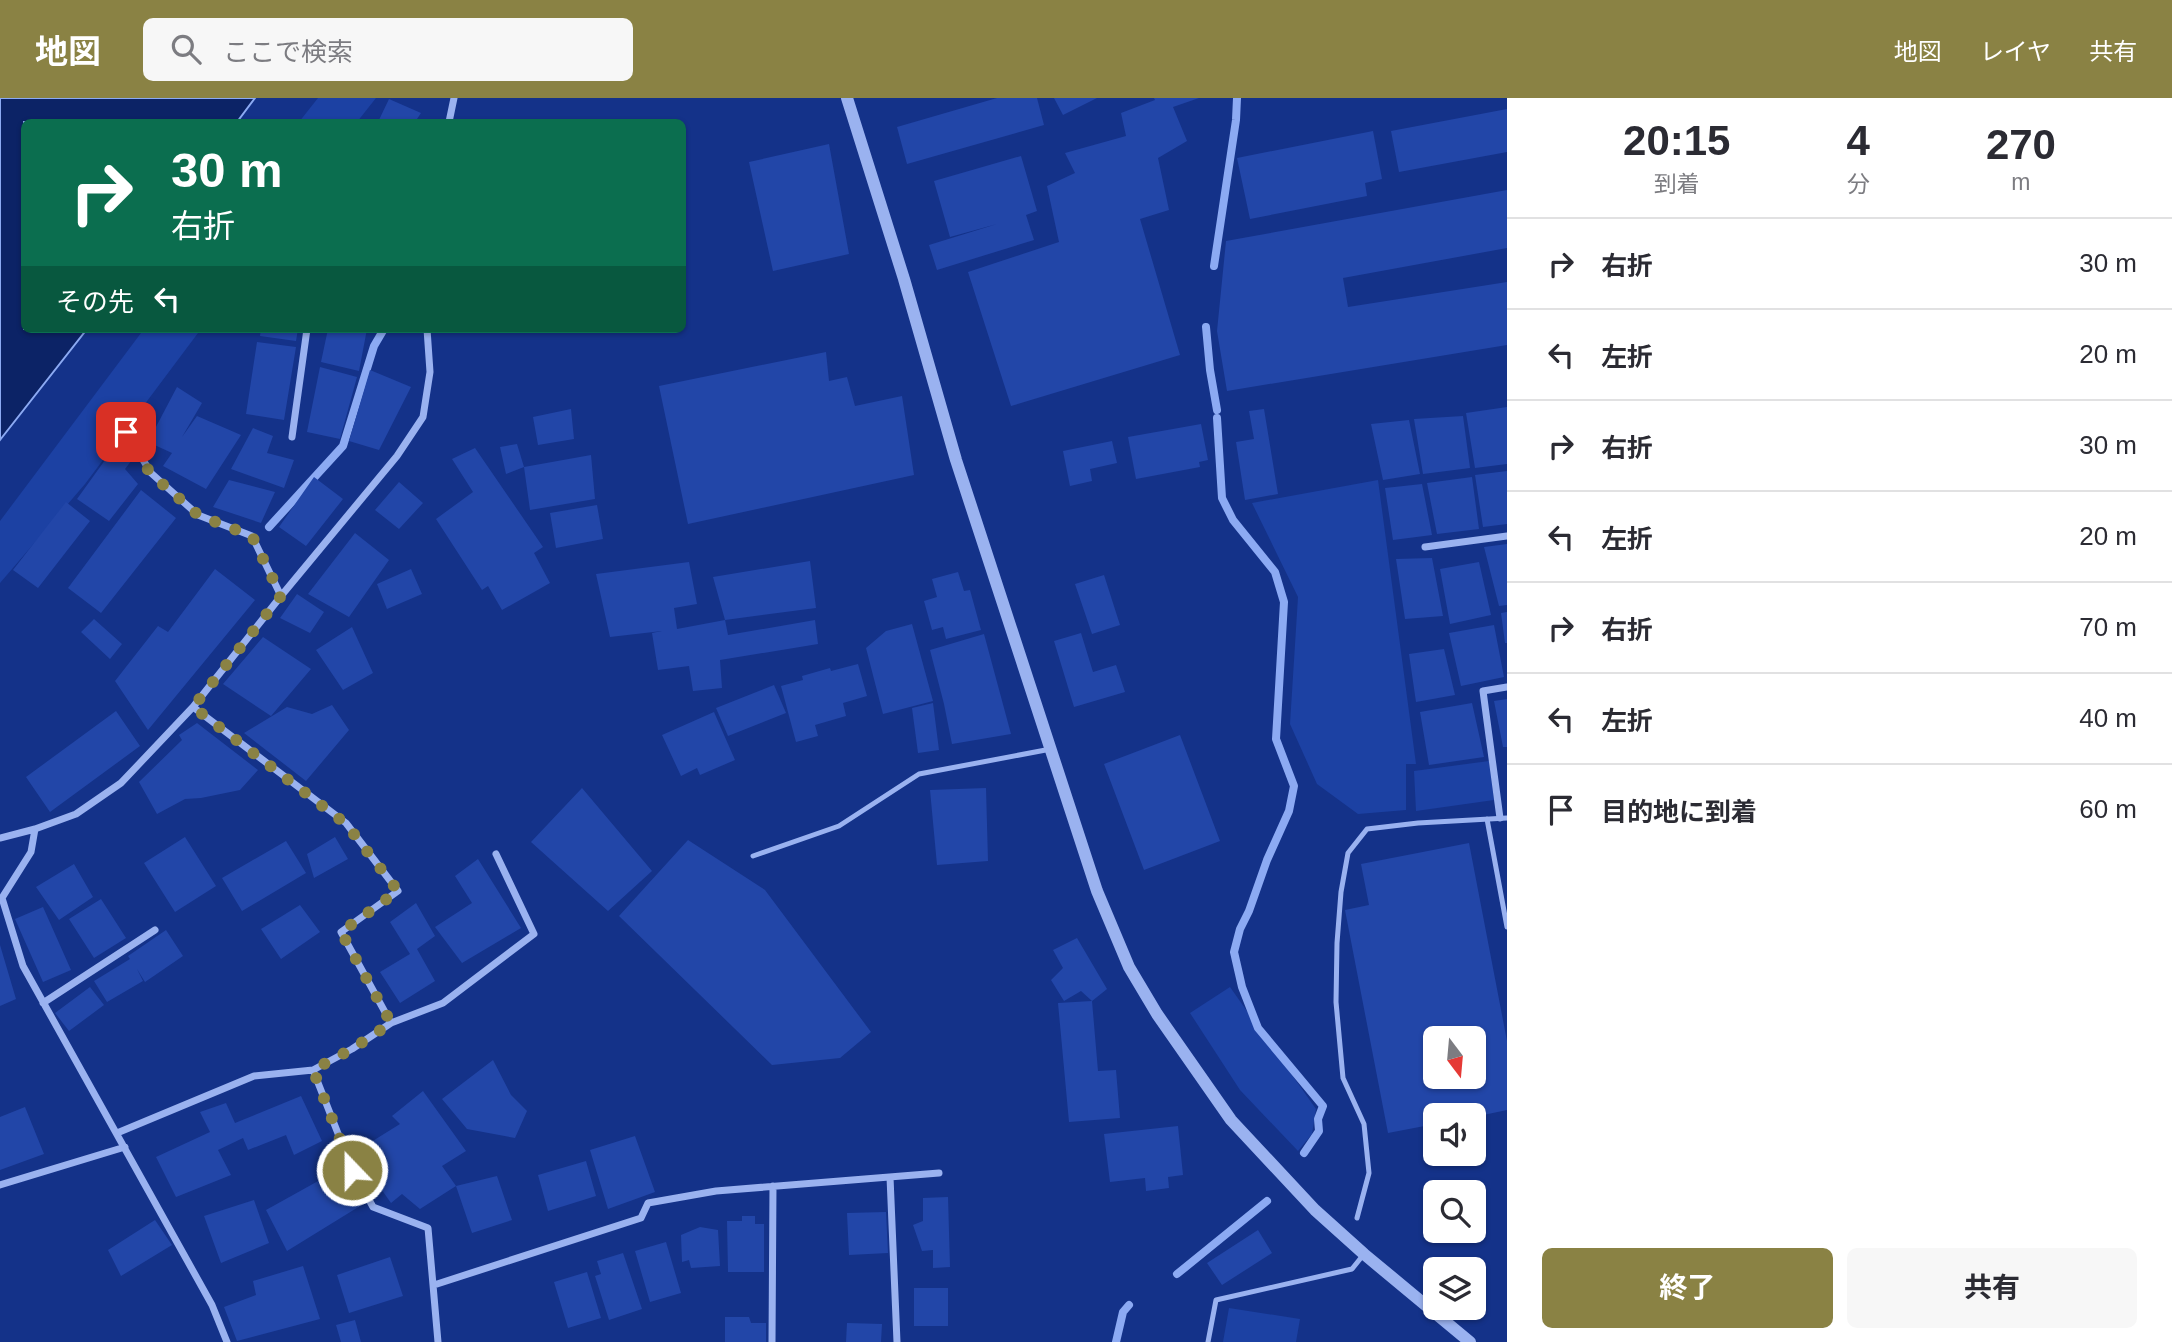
<!DOCTYPE html>
<html lang="ja">
<meta charset="utf-8">
<style>
body{margin:0;font-family:Helvetica,"Noto Sans JP",sans-serif;background:#f7f7f7;color:#2b2b33;height:100vh;display:flex;flex-direction:column;font-size:26px;white-space:nowrap}
*{box-sizing:border-box;margin:0}
p{font-size:23px;color:#7c7c81}
.icon{flex:none;width:38px;height:38px;fill:none;stroke:currentColor;stroke-width:2;stroke-linecap:round;stroke-linejoin:round}
.map{position:relative;flex:1;overflow:hidden}
.drawer{display:flex;flex-direction:column;background:#fff;width:665px}
.drawer>*{flex:none}
.banner{position:absolute;left:21px;top:21px;width:665px;height:214px;border-radius:10px;box-shadow:0 2px 5px #0004;background:#0b6e4f;color:#fff;overflow:hidden}
.needle{width:46px;rotate:164deg}
.buttons{position:absolute;left:1423px;top:928px;display:grid;gap:14px}
.buttons a{display:grid;place-items:center;width:63px;height:63px;border-radius:10px;background:#fff;box-shadow:0 2px 5px #0004;font-size:35px}
.pin{position:absolute;display:grid;place-items:center;width:60px;height:60px;color:#fff;margin:-30px;border-radius:14px;box-shadow:0 4px 10px #0006}
.me{position:absolute;width:77px;margin:-38px;rotate:338deg;stroke-linejoin:round;filter:drop-shadow(0 0 5px #0008)}
.turn{display:flex;align-items:center;gap:24px;height:147px;padding:0 35px;font-size:32px}
.turn .icon{width:91px;height:91px;stroke-width:2.5}
.turn b{display:block;font-size:49px;line-height:60px}
.then{display:flex;align-items:center;height:66px;padding:0 35px;background:#0003;gap:14px;font-size:26px}
.eta{display:flex;justify-content:space-evenly;align-items:center;height:119px;text-align:center}
.eta b{font-size:42px;font-weight:700;line-height:49px}
.button{display:flex;gap:14px;margin-top:auto;padding:14px 35px}
.button a{flex:1;height:80px;border-radius:10px;background:#8a8244;color:#fff;font-size:28px;font-weight:700;line-height:80px;text-align:center}
.button a+a{background:#f7f7f7;color:#2b2b33}
ul{padding:0;list-style:none}
li{display:flex;align-items:center;gap:21px;height:91px;padding:0 35px;border-top:2px solid #e1e1e2}
li div{flex:1}
li b{display:block;font-size:26px}
li em{font-style:normal}
header{display:flex;align-items:center;gap:42px;box-sizing:border-box;height:98px;padding:0 35px;background:#8a8244;color:#fff}
header strong{font-size:33px}
nav{display:flex;gap:38px;margin-inline-start:auto;font-size:24px}
.search{width:490px;height:63px;background:#f7f7f7;display:flex;align-items:center;gap:18px;box-sizing:border-box;padding:0 24px;border-radius:10px;color:#7c7c81;font-size:26px}
main{display:flex;flex:1;min-height:0}
.map>svg:first-child{display:block}
</style>
<header>
<strong>地図</strong>
<div class="search"><svg class="icon" aria-label="search" viewBox="0 0 24 24"><circle cx="10" cy="10" r="6"/><path d="M15 15l6 6"/></svg>ここで検索</div>
<nav><a>地図</a><a>レイヤ</a><a>共有</a></nav>
</header>
<main>
<div class="map">
<svg width="1507" height="1244" viewBox="0 0 1507 1244">
<rect width="100%" height="100%" fill="#143289"/>
<path fill="#1c41a3" d="M318,0H376L357,24H299Z
M144,231H201L85,386L0,485V423Z
M1378,382L1416,666H1406V712L1358,716L1317,686L1290,626L1298,499L1252,405Z
M1489,663L1494,702L1416,713L1414,673Z
M1230,889L1316,1011L1312,1036L1298,1053L1240,992L1190,915Z
M1229,1210L1300,1221L1296,1244H1223Z"/>
<path fill="#0c2366" stroke="#8caaf3" stroke-width="2" d="M0,0H255L237,24H24V231H87L0,342Z"/>
<g fill="none" stroke-linecap="round" stroke-linejoin="round">
<path stroke="#8caaf3" stroke-width="8" d="M1214,168L1236,22L1237,0
M1206,229L1210,272L1217,312
M1217,320L1222,400L1233,422L1275,474L1284,504L1276,641L1294,688L1289,713L1267,762L1249,813L1240,831L1234,854L1242,889L1258,930L1323,1008L1318,1021L1319,1033L1304,1055
M269,429L343,348L374,248L384,231
M1177,1176L1267,1103
M1116,1244L1123,1214L1129,1207"/>
</g>
<path fill="#2246a8" fill-rule="evenodd" d="M997,0H1037L1044,27L907,66L897,29Z
M1054,0H1097L1063,17Z
M1154,0H1199L1173,9L1187,43L1158,60L1169,112L1140,121L1180,257L1011,308L968,174L1059,144L1047,88L1075,75L1065,55L1126,38L1121,15L1155,2Z
M389,1L421,15L415,24H378Z
M1507,11V54L1399,74L1391,33Z
M1373,33L1382,81L1365,85L1367,98L1250,121L1237,60Z
M829,46L849,156L773,173L749,64Z
M1021,58L1037,113L1026,117L1034,142L937,172L929,147L997,126L950,139L934,83Z
M1507,92V150L1343,180L1348,209L1507,184V247L1227,293L1217,233L1226,143Z
M261,231H298L296,243L260,238Z
M328,231H367L359,273L321,264Z
M257,244L296,249L284,322L246,316Z
M826,254L829,283L847,279L855,308L902,298L914,377L688,426L659,288Z
M320,269L357,279L340,341L307,334Z
M370,272L411,289L379,352L349,343Z
M177,289L202,305L182,339L197,318L241,337L206,391L163,368L172,355L148,344Z
M1507,309V366L1475,370L1466,315Z
M571,311L574,341L538,347L533,319Z
M1264,311L1278,396L1245,402L1236,344L1254,341L1249,313Z
M1463,318L1470,370L1423,376L1414,321Z
M1409,322L1420,376L1383,382L1371,326Z
M1201,326L1208,362L1199,364L1200,369L1136,381L1128,339Z
M253,330L273,338L267,355L294,362L284,390L231,371Z
M1112,343L1117,365L1090,371L1092,383L1070,388L1063,353Z
M118,344L135,358L125,371L138,386L109,423L77,401Z
M517,346L524,369L506,376L500,349Z
M475,350L543,449L534,455L550,485L502,512L488,488L482,492L436,421L473,394L452,361Z
M591,357L595,401L530,412L524,369Z
M1507,373V426L1483,429L1475,377Z
M314,379L343,401L306,448L279,429Z
M1472,379L1479,431L1437,436L1427,385Z
M229,382L275,394L261,425L213,409Z
M399,384L423,405L399,431L375,412Z
M1422,386L1432,437L1393,442L1385,390Z
M141,392L176,420L101,515L68,490Z
M66,404L90,423L38,490L13,472Z
M597,407L603,441L556,450L550,415Z
M355,435L389,462L349,519L308,496Z
M1507,446V507L1499,508L1484,449Z
M1432,460L1443,518L1405,521L1396,461Z
M810,463L816,510L725,522L713,479Z
M689,464L697,506L674,510L677,531L725,522L728,537L815,522L818,546L720,562L722,590L693,593L689,568L658,572L652,535L662,533L610,539L596,476Z
M1479,464L1491,517L1450,526L1440,471Z
M215,471L255,502L148,632L115,583L158,528L168,534Z
M411,471L422,496L387,511L377,486Z
M958,474L964,493L970,492L981,532L946,541L943,529L932,532L924,503L937,499L932,481Z
M1104,477L1120,527L1092,536L1075,486Z
M297,496L324,514L310,535L280,520Z
M1507,514V545H1505L1501,515Z
M94,521L122,546L110,561L81,534Z
M912,526L933,603L883,616L866,550L886,533Z
M1494,527L1504,579L1461,588L1449,535Z
M352,529L373,575L343,592L316,552Z
M1081,535L1093,574L1116,567L1125,594L1074,609L1054,543Z
M984,536L1011,636L952,646L944,606L930,552Z
M263,539L311,571L271,618L223,586Z
M1444,551L1455,597L1416,604L1409,556Z
M858,566L867,598L843,605L846,618L815,627L818,638L796,644L781,588L803,582L802,578L830,570L831,573Z
M774,587L786,615L728,638L716,610Z
M1507,601V649H1503L1494,603Z
M933,605L939,652L918,655L912,610Z
M1472,605L1484,659L1429,667L1420,614Z
M332,607L349,632L306,683L244,635L287,609L312,616Z
M116,613L140,648L50,714L26,679Z
M714,614L735,662L700,677L697,670L681,678L662,637Z
M197,625L258,672L240,692L201,700L185,701L157,716L139,684L182,642L179,637Z
M1180,637L1220,743L1144,772L1104,666Z
M582,690L652,773L608,813L531,744Z
M986,690L988,763L937,767L930,692Z
M185,739L216,788L175,814L144,765Z
M335,739L348,761L314,780L307,756Z
M688,742L765,792L871,934L840,960L772,967L619,818Z
M286,743L306,775L242,813L222,780Z
M1469,745L1507,943V1012L1474,1019V1017H1435V1026L1388,1035L1345,812L1369,807L1361,766ZM1435,940H1474V978H1435Z
M478,761L521,830L462,865L435,829L472,805L455,778Z
M74,766L93,799L59,822L36,789Z
M101,801L126,840L94,860L69,821Z
M416,805L435,838L417,851L435,883L400,905L380,874L410,856L390,824Z
M300,807L320,834L281,861L261,831Z
M43,809L71,872L43,884L15,821Z
M166,832L183,858L145,884L137,871L143,883L107,904L94,883L130,861L128,858Z
M1077,840L1107,891L1092,903L1081,893L1064,903L1051,882L1063,870L1053,852Z
M0,847L16,901L0,908Z
M90,889L104,907L69,933L55,915Z
M1092,903L1098,973L1116,972L1120,1020L1069,1024L1058,905Z
M493,962L511,997L527,1013L515,1040L467,1031L442,1001Z
M423,993L466,1053L442,1068L456,1088L497,1078L512,1122L472,1135L456,1088L420,1111L402,1096L391,1105L355,1054L400,1026L392,1018Z
M301,998L322,1043L294,1057L286,1037L248,1052L243,1040L218,1052L231,1077L176,1099L156,1059L210,1034L200,1014L226,1005L235,1025Z
M25,1009L44,1056L0,1072V1019Z
M1178,1028L1183,1077L1168,1079L1169,1090L1146,1093L1145,1080L1110,1084L1104,1036Z
M635,1038L655,1094L608,1111L590,1052Z
M586,1063L596,1098L548,1113L538,1077Z
M338,1072L360,1108L287,1153L266,1112Z
M948,1099L950,1169L933,1170V1152L922,1153L913,1127L923,1123V1100Z
M254,1102L269,1145L221,1165L204,1118Z
M886,1114L888,1155L849,1157L847,1115Z
M742,1118H755V1126H764V1174H728L727,1123H742Z
M155,1122L172,1147L121,1178L108,1152Z
M700,1129L718,1132L720,1168L691,1170L689,1162L682,1164L681,1137Z
M1258,1132L1272,1155L1222,1187L1207,1165Z
M666,1144L681,1195L650,1204L635,1153Z
M623,1155L642,1211L609,1222L595,1178L601,1176L597,1163Z
M390,1159L403,1198L349,1215L337,1177Z
M303,1168L320,1221L237,1243L224,1209L256,1197L253,1183Z
M587,1174L601,1220L568,1230L554,1184Z
M914,1190H948V1228H914Z
M725,1219H749L751,1225H766V1244H725Z
M355,1222L361,1244H341L336,1227Z
M847,1225L882,1226L881,1244H846Z"/>
<g fill="none" stroke-linecap="round" stroke-linejoin="round">
<path stroke="#9ab2f0" stroke-width="5" d="M1487,721L1507,829
M753,758L839,728L919,676L1051,651
M1357,1120L1369,1075L1364,1026L1343,980L1336,904L1337,845L1341,794L1348,755L1367,731L1418,725L1507,720
M1208,1244L1216,1202L1352,1171L1364,1156"/>
<path stroke="#9ab2f0" stroke-width="7" d="M449,24L454,0
M126,334L151,375L198,417L252,438L281,498
M292,339L307,231
M1425,449L1507,438
M193,609L346,725L398,793L341,834L391,925
M1500,720L1483,593L1507,589
M35,731L31,754L2,800L23,868L212,1207L227,1244
M0,740L35,731L76,716L121,685L193,609L281,498L397,358L423,319L430,274L427,231
M43,905L155,832
M313,972L352,1071L373,1109L428,1130L438,1244
M117,1035L254,978L313,972L352,951L391,925L443,905L534,836L496,756
M890,1079L897,1244
M0,1087L125,1049
M434,1187L641,1120L648,1105L716,1093L939,1075
M772,1244L773,1088"/>
<path stroke="#9ab2f0" stroke-width="12" d="M847,0L904,181L956,362L1097,793L1129,869L1157,916L1231,1022L1315,1112L1364,1156L1470,1244"/>
</g>
<g fill="none" stroke-linecap="round" stroke-linejoin="round">
<path stroke="#8a8244" stroke-width="12" stroke-dasharray="0 21.6" d="M126,334L150,375L198,417L252,438L281,498L193,609L346,726L398,793L341,834L391,925L352,951L313,972L352,1072"/>
</g>
</svg>
<div class="buttons">
<a><svg class="needle" viewBox="-14 -14 28 28"><path d="M0-13l5 13h-10z" fill="#e53935"/><path d="M0 13l5-13h-10z" fill="#7c7c81"/></svg></a>
<a><svg class="icon" aria-label="sound" viewBox="0 0 24 24"><path d="M4 9h4l5-4v14l-5-4H4zM17 9q2 3 0 6"/></svg></a>
<a><svg class="icon" aria-label="search" viewBox="0 0 24 24"><circle cx="10" cy="10" r="6"/><path d="M15 15l6 6"/></svg></a>
<a><svg class="icon" aria-label="layers" viewBox="0 0 24 24"><path d="M12 4l9 5-9 5-9-5zM3 14l9 5 9-5"/></svg></a>
</div>
<div class="pin" style="left:126px;top:334px;background:#d93025"><svg class="icon" aria-label="arrive" viewBox="0 0 24 24"><path d="M6 21V4h12l-3 4 3 4H6"/></svg></div>
<svg class="me" style="left:352px;top:1072px" viewBox="-20 -20 40 40"><circle r="17" fill="#8a8244" stroke="#fff" stroke-width="3"/><path d="M0-11L8 9 0 5-8 9z" fill="#fff"/></svg>
<div class="banner">
<div class="turn"><svg class="icon" aria-label="right" viewBox="0 0 24 24"><path d="M7 20v-9h11M14 6l5 5-5 5"/></svg><div><b>30 m</b>右折</div></div>
<div class="then">その先<svg class="icon" aria-label="left" viewBox="0 0 24 24"><path d="M17 20v-9H6M10 6l-5 5 5 5"/></svg></div>
</div>
</div>
<section class="drawer">
<div class="eta">
<div><b>20:15</b><p>到着</p></div>
<div><b>4</b><p>分</p></div>
<div><b>270</b><p>m</p></div>
</div>
<ul>
<li><svg class="icon" aria-label="right" viewBox="0 0 24 24"><path d="M7 20v-9h11M14 6l5 5-5 5"/></svg><div><b>右折</b></div><em>30 m</em></li>
<li><svg class="icon" aria-label="left" viewBox="0 0 24 24"><path d="M17 20v-9H6M10 6l-5 5 5 5"/></svg><div><b>左折</b></div><em>20 m</em></li>
<li><svg class="icon" aria-label="right" viewBox="0 0 24 24"><path d="M7 20v-9h11M14 6l5 5-5 5"/></svg><div><b>右折</b></div><em>30 m</em></li>
<li><svg class="icon" aria-label="left" viewBox="0 0 24 24"><path d="M17 20v-9H6M10 6l-5 5 5 5"/></svg><div><b>左折</b></div><em>20 m</em></li>
<li><svg class="icon" aria-label="right" viewBox="0 0 24 24"><path d="M7 20v-9h11M14 6l5 5-5 5"/></svg><div><b>右折</b></div><em>70 m</em></li>
<li><svg class="icon" aria-label="left" viewBox="0 0 24 24"><path d="M17 20v-9H6M10 6l-5 5 5 5"/></svg><div><b>左折</b></div><em>40 m</em></li>
<li><svg class="icon" aria-label="arrive" viewBox="0 0 24 24"><path d="M6 21V4h12l-3 4 3 4H6"/></svg><div><b>目的地に到着</b></div><em>60 m</em></li>
</ul>
<div class="button"><a>終了</a><a>共有</a></div>
</section>
</main>
